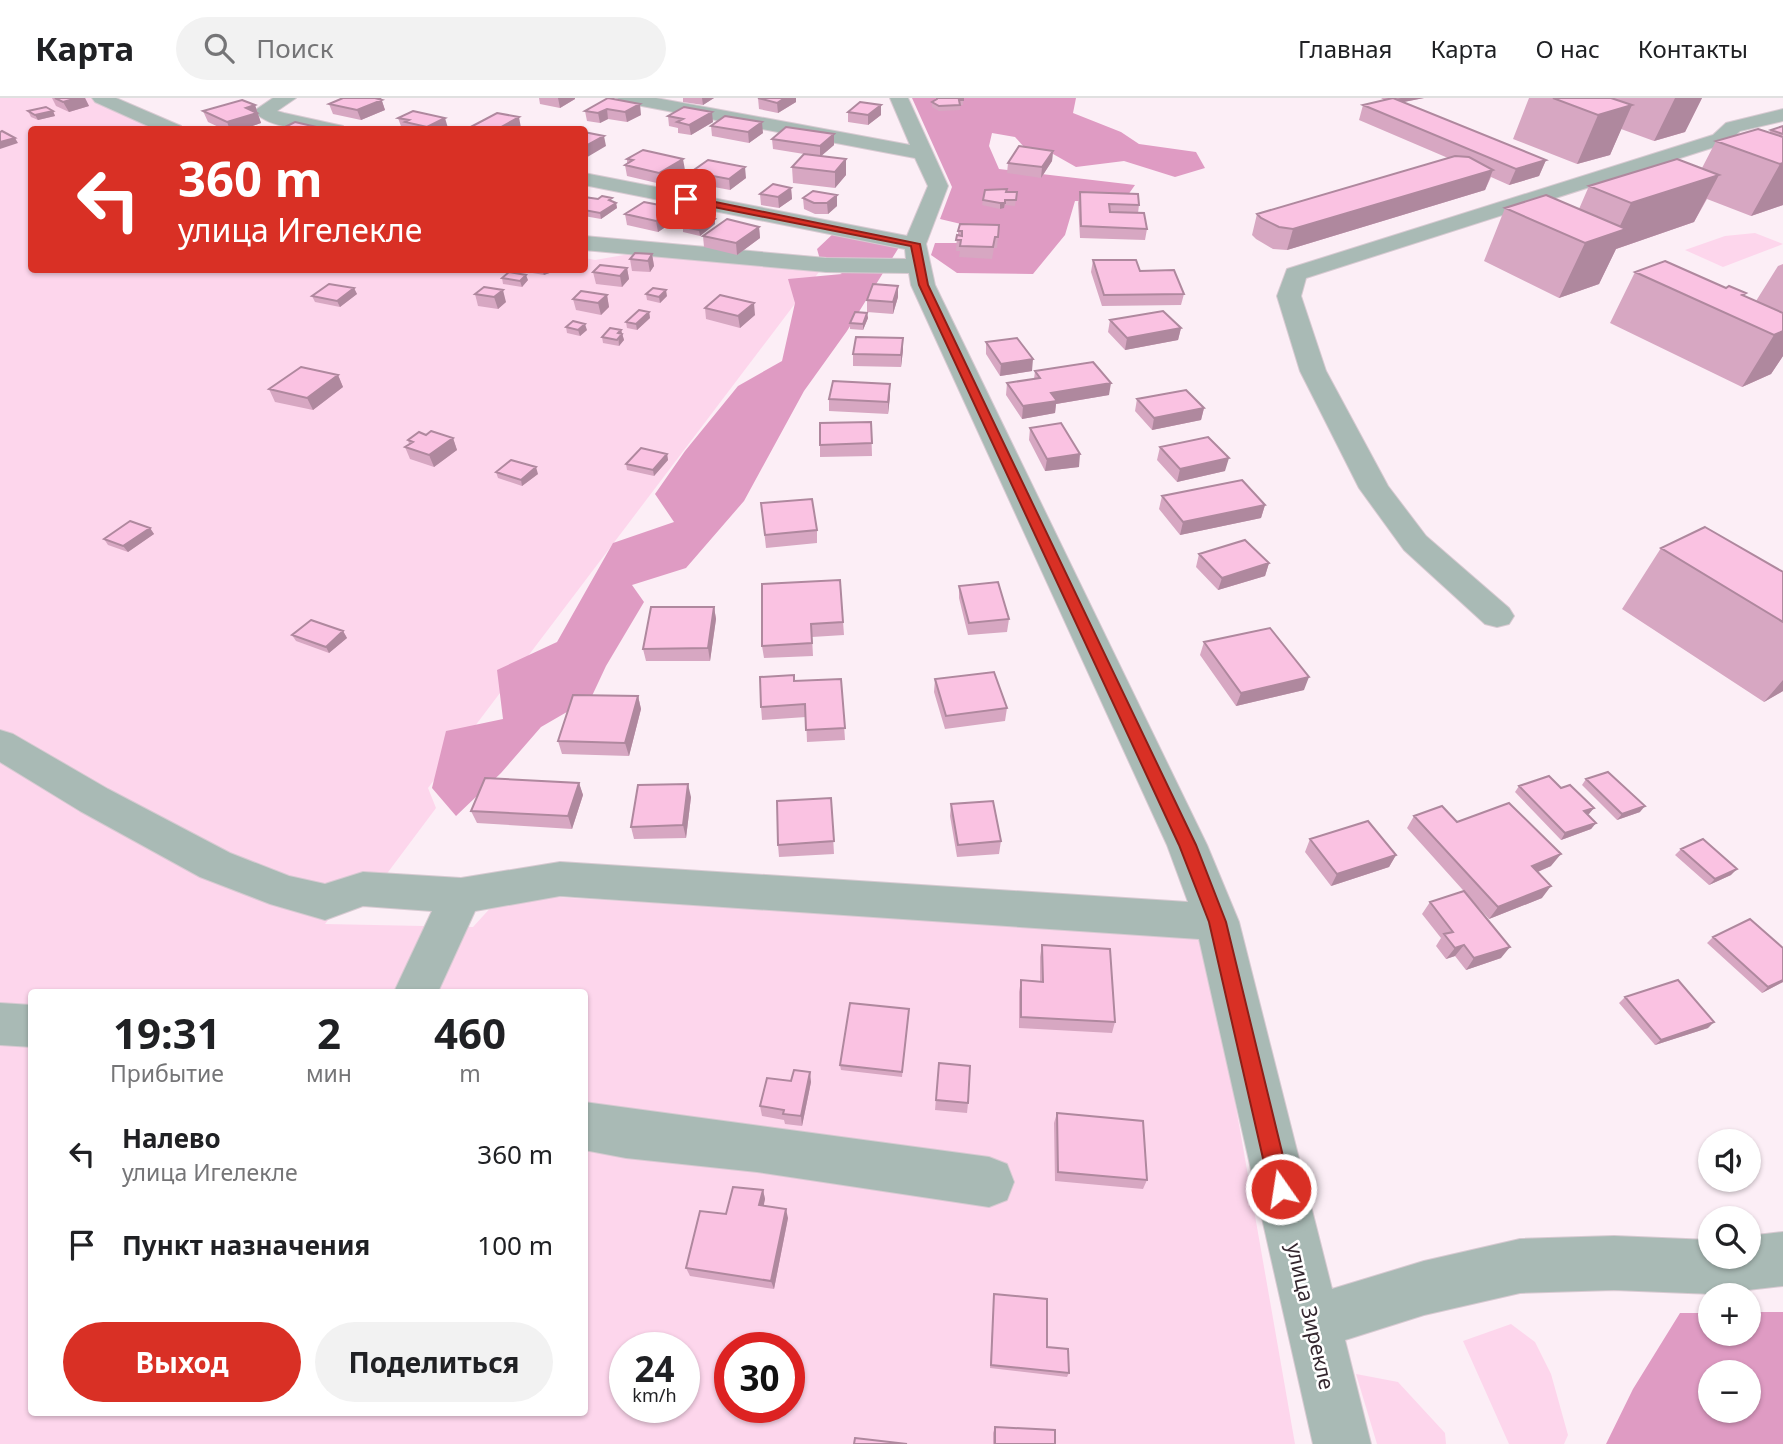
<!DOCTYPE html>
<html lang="ru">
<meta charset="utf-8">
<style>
body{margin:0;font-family:"Noto Sans",sans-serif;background:#f2f2f2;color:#202124;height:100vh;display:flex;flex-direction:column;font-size:26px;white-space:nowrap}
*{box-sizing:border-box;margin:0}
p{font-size:23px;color:#757577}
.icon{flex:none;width:38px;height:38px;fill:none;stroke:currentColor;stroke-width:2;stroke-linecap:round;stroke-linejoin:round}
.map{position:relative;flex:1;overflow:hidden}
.drawer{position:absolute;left:28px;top:891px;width:560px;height:427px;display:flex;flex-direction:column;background:#fff;border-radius:7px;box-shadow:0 2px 5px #0004}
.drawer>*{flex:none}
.top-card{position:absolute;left:28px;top:28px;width:560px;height:147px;border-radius:7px;box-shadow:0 2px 5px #0004;background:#d93025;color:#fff;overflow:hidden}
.fabs{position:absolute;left:1698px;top:1031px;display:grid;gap:14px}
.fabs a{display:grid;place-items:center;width:63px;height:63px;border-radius:50%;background:#fff;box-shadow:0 2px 5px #0004;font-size:35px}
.speed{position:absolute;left:609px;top:1234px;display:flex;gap:14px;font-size:35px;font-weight:700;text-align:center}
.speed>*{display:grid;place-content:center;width:91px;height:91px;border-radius:50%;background:#fff;box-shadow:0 2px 5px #0004;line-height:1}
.speed small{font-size:18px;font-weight:400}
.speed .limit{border:10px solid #d22;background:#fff;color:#111}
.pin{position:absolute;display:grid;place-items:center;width:60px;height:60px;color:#fff;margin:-30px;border-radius:14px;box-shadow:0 4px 10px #0006}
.me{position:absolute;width:77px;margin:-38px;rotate:347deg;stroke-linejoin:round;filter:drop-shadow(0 0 5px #0008)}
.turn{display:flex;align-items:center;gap:24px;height:147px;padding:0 35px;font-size:32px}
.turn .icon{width:91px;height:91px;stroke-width:2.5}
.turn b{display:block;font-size:49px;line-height:60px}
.eta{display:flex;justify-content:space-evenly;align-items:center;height:119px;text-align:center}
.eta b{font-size:42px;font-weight:700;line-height:49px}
.button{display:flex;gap:14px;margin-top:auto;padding:14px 35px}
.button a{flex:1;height:80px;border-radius:42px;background:#d93025;color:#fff;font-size:28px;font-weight:700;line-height:80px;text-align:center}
.button a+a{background:#f2f2f2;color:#202124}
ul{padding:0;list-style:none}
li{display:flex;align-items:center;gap:21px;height:91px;padding:0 35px}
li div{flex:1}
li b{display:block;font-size:26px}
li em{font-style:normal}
header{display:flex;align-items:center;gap:42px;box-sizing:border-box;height:98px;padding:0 35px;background:#fff;border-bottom:2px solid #e0e0e0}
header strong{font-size:33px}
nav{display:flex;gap:38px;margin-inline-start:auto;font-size:24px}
.search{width:490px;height:63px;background:#f2f2f2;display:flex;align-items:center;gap:18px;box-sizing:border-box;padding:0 24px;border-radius:38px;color:#757577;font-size:26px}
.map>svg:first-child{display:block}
</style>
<header>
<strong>Карта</strong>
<div class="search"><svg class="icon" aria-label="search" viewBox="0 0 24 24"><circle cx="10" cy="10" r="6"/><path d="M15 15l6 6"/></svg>Поиск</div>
<nav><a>Главная</a><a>Карта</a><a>О нас</a><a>Контакты</a></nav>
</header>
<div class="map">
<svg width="1783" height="1346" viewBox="0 0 1783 1346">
<rect width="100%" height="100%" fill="#fceef6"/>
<path fill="#fdd6ec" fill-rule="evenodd" d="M0,0H105L172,31L32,32V172H584L585,160L595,162L647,153L822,170L428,690L436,710L365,805L340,806L325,826L473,829L494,806L519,797L1206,838L1295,1346H0ZM32,894H584V1314H32ZM625,1250H684V1309H625ZM730,1250H789V1309H730Z
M1755,135L1783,146L1723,169L1685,152L1725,138Z
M1511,1226L1535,1244L1551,1276L1568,1337L1564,1346H1509L1463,1243Z
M1356,1276L1398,1284L1445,1335L1446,1346H1377Z"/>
<path fill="#df9bc3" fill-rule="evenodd" d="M912,0H1076L1073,15L1121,34L1139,46L1196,54L1205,70L1175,79L1124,63L1076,69L1046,52L1024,49L1015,39L992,35L989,48L999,71L1135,87L1123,104L1075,103L1065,137L1033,176L957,175L931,157L935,145H973L982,131L940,121L952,89Z
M835,134L901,146L847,233L804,293L744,403L686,470L632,487L644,504L606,568L591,600L541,629L501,675L456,718L432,690L446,633L503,621L497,572L557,544L613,445L674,424L655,396L685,353L738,288L782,263L795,205L788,181L842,176L821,165L817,151Z
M1748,1214H1783V1346H1606L1633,1291L1680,1215H1710V1236H1748ZM1710,1274H1748V1312H1710Z"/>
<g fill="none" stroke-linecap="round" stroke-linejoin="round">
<g stroke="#d8cad2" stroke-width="2">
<path id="minor" d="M92,0H116L181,28L183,32H157L95,4Z
M273,0H296L277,13L284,15L343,28L345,32C321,32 271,34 254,13Z
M617,0H656L910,47L890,0H908L948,88L926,146L935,187L1207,747L1239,824L1332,1191L1424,1163L1520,1141L1614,1138L1710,1142V1158H1748V1138L1783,1134V1188L1713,1196L1614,1192L1520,1195L1424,1217L1345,1242L1371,1346H1313L1199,841L560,798L475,813L438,894H394L432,813L363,808L325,822L270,806L200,779L80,713L0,664V632L13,636L108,691L230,755L289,778L325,786L363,774L461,780L560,764L1188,804L1167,747L911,187L909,175L826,174L584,152V138L826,160L906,161L905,151L584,87V75L907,138L928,88L915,60L626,5Z
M1783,11V23L1740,33L1727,45L1306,180L1301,198L1326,273L1388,388L1426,438L1509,510L1514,518L1509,526L1497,529L1485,526L1404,452L1359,390L1300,273L1277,198L1287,171L1713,37L1726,25Z
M0,905L32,907V949L0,947Z
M584,1004L989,1059L1007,1066L1014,1084L1007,1102L989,1109L757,1074L626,1060L584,1052Z"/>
</g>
<use href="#minor" fill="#a9bab5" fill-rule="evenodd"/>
</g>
<path fill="#d7a7c2" d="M52,0H85L89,8L69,14L56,8Z
M342,0H381L385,12L361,22L333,16L329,6Z
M539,0H575V1L560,10L540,6Z
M608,0L641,17L627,24L608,21L600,25L587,23L585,13Z
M683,0H714L703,7L683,4Z
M758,0H796V4L778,15L759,11Z
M936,0L963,2V7H960V12L939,13L932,9V4L936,2Z
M1381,0H1424L1403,4L1546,62L1539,78L1509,87L1491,79L1485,92L1287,152L1273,151L1256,141L1252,137L1257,116L1448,60L1359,22L1363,7L1384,2Z
M1529,0H1702L1685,34L1654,43L1621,31L1610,57L1577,66L1513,41Z
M255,7L261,25L241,32H225L208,24L203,13Z
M28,13H53L55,18L38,22L31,19Z
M848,14L881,17L868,27L848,24Z
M668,18L713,24L691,37L678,35V30L669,28Z
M398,20L448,30L445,32H406L402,31Z
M711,28L763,35L749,45L712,38Z
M1783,28V107L1751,118L1707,101L1694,124L1616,151L1599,186L1559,200L1484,163L1505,110L1579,111L1589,88L1702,70L1716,43L1769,35L1771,32Z
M834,36V47L821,58L846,77L835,90L793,85L792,69L804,56L773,51L772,41Z
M1053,53L1052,63L1041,80L1007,75L1008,65Z
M627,61L685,72L661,86L627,78L625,67L627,66Z
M691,74L746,80L730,92L693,85Z
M791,90L792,101L779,110L761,107L760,96Z
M1006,94H1017L1015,108L1005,107L1004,110L1000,111L982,107L983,102Z
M1080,94L1139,107L1138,115L1147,131L1145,142L1080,140L1078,105Z
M837,97V108L828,116H815L804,111L803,100Z
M584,99L613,104L616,105L617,110L601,121L584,118Z
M625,116L676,122L658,134L627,127Z
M715,126L700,138L683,134V129Z
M999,127L997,150H994L992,161L959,159L960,153H956L957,137H958V133Z
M759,129L760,140L737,157L704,149L703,138Z
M652,156L654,168L650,174L632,173L630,161Z
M1093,162L1140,173L1184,196L1181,207L1102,208L1091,174Z
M1783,166V258L1771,276L1742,289L1610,225L1635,174L1744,198L1756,203L1778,168Z
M627,170L629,181L622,189L596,186L593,174Z
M520,172H557L555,173L544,177L521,173Z
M502,180L528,182L522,189L503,186Z
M898,188V199L893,216L867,214V202Z
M484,189L506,204L498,211L478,208L475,196Z
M354,190L357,196L340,209L315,204L312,198Z
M646,196L667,198L660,205L647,202Z
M607,197L609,209L601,217L576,212L573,201Z
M705,210L755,217L740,230L706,221Z
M649,214L650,220L637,232L627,230L626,224Z
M867,215L868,220L863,232L850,231V225Z
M1110,222L1181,230L1178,242L1125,252L1108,234Z
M566,229L587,232L580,238L567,235Z
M621,232L624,242L619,248L603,245L602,239Z
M986,244L1032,273L1000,278L986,256Z
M903,252L901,269L853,268V256Z
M1035,273L1109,297L1056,306L1055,315L1022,321L1006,297L1007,285L1034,281Z
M338,277L343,289L313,312L275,304L269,291Z
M890,286V298L888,316L829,313V301Z
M1137,301L1204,310L1201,322L1152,332L1135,313Z
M871,324L872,358L820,359V347Z
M1030,330L1079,369L1045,373L1029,342Z
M426,337L453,340L457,352L434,369L410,361L405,349L409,346L408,342Z
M1160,349L1225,373L1177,384L1157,362Z
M667,356L668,362L654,378L627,372L626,366Z
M496,374L538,376L522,388L498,380Z
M1162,398L1265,407L1261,420L1180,437L1159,411Z
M761,405L817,432V445L766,450Z
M150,430L154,436L128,454L108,447L104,441Z
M1661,450L1783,474V593L1764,604L1622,511Z
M1199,456L1269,465L1265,478L1218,492L1196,469Z
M840,482L844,537L812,539L813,558L764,560L762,548Z
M959,488L1009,521L1007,534L968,537L959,500Z
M714,509L716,521L710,563H646L643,551Z
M343,533L347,540L329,555L296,543L292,537Z
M1204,544L1304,592L1236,608L1200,557Z
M841,581L845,642L807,644L806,619L762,622L761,609L794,583Z
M935,581L1007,610L1005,623L945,631L934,594Z
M638,598L641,611L629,658L562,656L558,643Z
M1586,681L1640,714L1617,722L1582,687Z
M579,685L583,697L572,731L477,725L471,713Z
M1519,688L1561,690L1594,710L1587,716L1596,725L1591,731L1561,742L1515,694Z
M691,699L686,740L634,741L631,729Z
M831,700L834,756L779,759L778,747Z
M951,706L1001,743L999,756L957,759L950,718Z
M1414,718L1457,724L1551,768L1538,774L1542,800L1489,821L1407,730Z
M1310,741L1396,757L1389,769L1331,788L1305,754Z
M1681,751L1731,777L1709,787L1675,757Z
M1430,804L1501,860L1466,872L1455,858L1446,861L1436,848L1441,840L1422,816Z
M1713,839L1783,850V884L1762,895L1707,845Z
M1042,847L1115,924L1112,935L1019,930V894L1021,882L1040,883V859Z
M1625,899L1708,930L1655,947L1619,905Z
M909,911L902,979L841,972L840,967Z
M939,965L968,1005L967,1015L935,1012Z
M791,983L811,984L802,1028L785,1026L784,1022L762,1018L760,1008Z
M1057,1015L1147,1082L1143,1091L1055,1083L1054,1025Z
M763,1092L765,1101L763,1108L788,1120L774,1191L690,1178L686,1170L726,1116Z
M994,1196L1047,1249L1069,1275L1067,1279L990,1270Z
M995,1329L1055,1346H993V1335Z"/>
<path fill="#af889e" d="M77,0H85L89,8L69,14L63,4Z
M366,0H381L385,12L361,22L357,12Z
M558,0H575V1L560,10Z
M702,0H714L703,7Z
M785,0H796V4L778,15L777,5Z
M1401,0H1424L1394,6L1395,1Z
M1675,0H1702L1685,34L1654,43Z
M640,6L641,17L627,24L625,14Z
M255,7L261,25L241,32H230L227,24L246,10Z
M881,7V17L868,27V17Z
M1632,7L1610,57L1577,66L1598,17Z
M607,11L608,21L600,25L598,15Z
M53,13L55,18L38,22L35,17Z
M712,14L713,24L691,37L689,27Z
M519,19L521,30L518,32L503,28Z
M445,20L448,30L445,32H428L427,29Z
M762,24L763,35L749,45L748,34Z
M834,36V47L820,59V48Z
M604,38L606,48L584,61V49Z
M15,40L18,45L0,51V44Z
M1053,53L1052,63L1041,80L1042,69Z
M1783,58V107L1751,118L1780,66Z
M683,61L685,72L661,86L659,75Z
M846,61V77L835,90V74Z
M1546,62L1539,78L1509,87L1516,71Z
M745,69L746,80L730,92L729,81Z
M1493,72L1485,92L1287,152L1293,131Z
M1719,77L1694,124L1616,151L1599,186L1559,200L1585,145L1617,134L1631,105Z
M791,90L792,101L779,110L778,99Z
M837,97V108L828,116L827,105Z
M616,105L617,110L601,121L600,115Z
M1000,105H1005L1004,110L1000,111Z
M675,110L676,122L658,134L656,123Z
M715,121V126L700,138L699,132Z
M759,129L760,140L737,157L736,145Z
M652,156L654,168L650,174L648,163Z
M627,170L629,181L622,189L620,178Z
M542,172H557L555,173L544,177Z
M526,177L528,182L522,189L520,183Z
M898,188V199L893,216V204Z
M354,190L357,196L340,209L337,203Z
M503,192L506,204L498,211L494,199Z
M666,192L667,198L660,205L659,199Z
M607,197L609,209L601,217L598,205Z
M754,205L755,217L740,230L738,218Z
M649,214L650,220L637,232L636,226Z
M867,215L868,220L863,232V226Z
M585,226L587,232L580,238L578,232Z
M1181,230L1178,242L1125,252L1127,240Z
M621,232L624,242L619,248L618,235Z
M1783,233V258L1771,276L1742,289L1774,237Z
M903,240V252L901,269V257Z
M1033,261L1032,273L1000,278L1001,266Z
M338,277L343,289L313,312L307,300Z
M1111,285L1109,297L1056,306L1055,315L1022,321L1023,308L1051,295Z
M890,286V298L888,316V304Z
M1204,310L1201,322L1152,332L1154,320Z
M453,340L457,352L434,369L429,357Z
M667,356L668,362L654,378L653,372Z
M1080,356L1079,369L1045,373L1047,361Z
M1229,360L1225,373L1177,384L1180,371Z
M536,369L538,376L522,388L521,382Z
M1265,407L1261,420L1180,437L1183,424Z
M150,430L154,436L128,454L123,448Z
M1269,465L1265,478L1218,492L1222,480Z
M714,509L716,521L710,563L708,550Z
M343,533L347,540L329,555L326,549Z
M1309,579L1304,592L1236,608L1241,595Z
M1783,582V593L1764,604Z
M638,598L641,611L629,658L625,645Z
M579,685L583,697L572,731L568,718Z
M688,686L691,699L686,740L683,727Z
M1645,708L1640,714L1617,722L1622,716Z
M1594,710L1589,716L1579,719L1584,713Z
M1596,725L1591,731L1561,742L1565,735Z
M1561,756L1551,768L1523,780L1532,768Z
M1396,757L1389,769L1331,788L1337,776Z
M1737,771L1731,777L1709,787L1715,781Z
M1551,788L1542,800L1489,821L1498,809Z
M1464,847L1455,858L1446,861L1455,850Z
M1510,849L1501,860L1466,872L1474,860Z
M1783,882V884L1762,895L1768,889Z
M1714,924L1708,930L1655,947L1661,942Z
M810,974L811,984L802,1028L801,1018Z
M763,1092L765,1101L762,1116L759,1107Z
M786,1111L788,1120L774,1191L771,1183Z"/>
<path fill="#fac2e2" stroke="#af889e" stroke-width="2" d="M55,0H77L63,4Z
M343,0H375L382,2L357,12L329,6Z
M608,0L640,6L625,14L607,11L598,15L585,13Z
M758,0H785L777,5Z
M937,0H963V2H959L960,7L939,8L932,4L937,1Z
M1393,0L1546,62L1516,71L1363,7Z
M1553,0H1611L1632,7L1598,17Z
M242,2L255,7L246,10L257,15L227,24L203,13Z
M860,4L881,7L868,17L848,14Z
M46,9L53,13L35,17L28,13Z
M684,9L712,14L689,27L677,24L683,21L668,18Z
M413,13L445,20L427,29L405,24L409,22L398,20Z
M497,15L519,19L503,28L522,32H465Z
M725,18L762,24L748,34L711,28Z
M295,24L325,31L279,32Z
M1783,28V36L1771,32Z
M786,29L834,36L820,48L772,41Z
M1758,31L1783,39V65L1780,66L1716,43Z
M2,33L15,40L0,44V34Z
M584,34L604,38L584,49Z
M1019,48L1053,53L1042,69L1008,65Z
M643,52L683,61L659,75L625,67L633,62L627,61Z
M804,56L846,61L835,74L792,69Z
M1455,58L1469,59L1493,72L1293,131L1279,129L1261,120L1257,116Z
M1677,61L1719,77L1631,105L1589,88Z
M708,62L745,69L729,81L691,74Z
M773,86L791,90L778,99L760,96Z
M1007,91L1006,94H1017L1016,102H1005V105H1000L983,102L985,92Z
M813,93L837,97L827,105H814L803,100Z
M1080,94L1138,96L1139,107L1109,106L1110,114L1144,115L1147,131L1081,128Z
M1546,97L1626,131L1585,145L1505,110Z
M602,98L612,100L609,102L616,105L600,115L584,112V99L598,101Z
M644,104L675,110L656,123L625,116Z
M698,117L715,121L699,132L683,129Z
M727,121L759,129L736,145L703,138Z
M960,126L999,127L998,139H995L993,149L960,148L961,142H956L957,137L962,138V133H958Z
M635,155L652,156L648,163L630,161Z
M1093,162H1136L1140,173L1174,172L1184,196L1104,197Z
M1665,163L1726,190L1729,188L1746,195L1742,197L1783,215V233L1774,237L1635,174Z
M600,167L627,170L620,178L593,174Z
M509,174L526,177L520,183L502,180Z
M329,186L354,190L337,203L312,198Z
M873,186L898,188L893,204L867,202Z
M484,189L503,192L494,199L475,196Z
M653,190L666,192L659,199L646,196Z
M581,193L607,197L598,205L573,201Z
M720,197L754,205L738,218L705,210Z
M639,212L649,214L636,226L626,224Z
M1163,213L1181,230L1127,240L1110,222Z
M855,214L867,215L863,226L850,225Z
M573,223L585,226L578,232L566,229Z
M610,230L621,232L618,235L622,236L617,242L602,239Z
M856,239L903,240L901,257L853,256Z
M1017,240L1033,261L1001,266L986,244Z
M1093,264L1111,285L1051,295L1057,303L1023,308L1007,285L1040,280L1035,273Z
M301,269L338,277L307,300L269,291Z
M833,283L890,286L888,304L829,301Z
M1186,292L1204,310L1154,320L1137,301Z
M871,324L872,345L820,347V325Z
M1061,325L1080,356L1047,361L1030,330Z
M431,333L453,340L429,357L405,349L413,344L408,342L419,334L426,337Z
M1208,339L1229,360L1180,371L1160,349Z
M641,350L667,356L653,372L626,366Z
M511,362L536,369L521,382L496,374Z
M1242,382L1265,407L1183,424L1162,398Z
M812,401L817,432L765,437L761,405Z
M130,423L150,430L123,448L104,441Z
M1705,429L1783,474V524L1661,450Z
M1245,442L1269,465L1222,480L1199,456Z
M840,482L843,524L811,526L812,545L762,548V486Z
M998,484L1009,521L969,525L959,488Z
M651,509H714L708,550L643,551Z
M311,522L343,533L326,549L292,537Z
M1270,530L1309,579L1241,595L1204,544Z
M994,574L1007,610L946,618L935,581Z
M794,577V583L841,581L845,630L806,632L805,606L761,609L760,579Z
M573,597L638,598L625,645L558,643Z
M1608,674L1645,708L1622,716L1586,681Z
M1549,678L1561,690L1570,687L1594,710L1584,713L1596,725L1565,735L1519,688Z
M485,680L579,685L568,718L471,713Z
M688,686L683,727L631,729L638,687Z
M831,700L834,743L778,747L777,703Z
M993,703L1001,743L958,747L951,706Z
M1509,705L1561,756L1532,768L1551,788L1498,809L1414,718L1442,708L1457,724Z
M1368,723L1396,757L1337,776L1310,741Z
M1703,741L1737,771L1715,781L1681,751Z
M1464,793L1510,849L1474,860L1464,847L1455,850L1444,836L1453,834L1430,804Z
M1750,821L1783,850V882L1768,889L1713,839Z
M1042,847L1110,851L1115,924L1021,919V882L1043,884Z
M1678,882L1714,924L1661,942L1625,899Z
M850,905L909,911L902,974L840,967Z
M939,965L970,968L968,1005L936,1002Z
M794,972L810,974L801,1018L783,1016L784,1012L760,1008L767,980L791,983Z
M1057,1015L1143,1023L1147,1082L1058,1074Z
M733,1089L763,1092L759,1107L786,1111L771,1183L686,1170L700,1113L726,1116Z
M994,1196L1047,1201V1249L1068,1251L1069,1275L991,1267Z
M995,1329L1055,1332V1346H995Z
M855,1340L907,1346H854Z"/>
<path fill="#d93025" stroke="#8d1f18" stroke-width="2" d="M686,98L920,146L928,187L1196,747L1226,824L1291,1091L1288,1099L1281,1102L1273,1099L1270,1091L1209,824L1179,747L919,187L911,148L683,103V99Z"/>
<g text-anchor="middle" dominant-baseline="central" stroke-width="5" stroke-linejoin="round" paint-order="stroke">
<g font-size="21" fill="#34272f" stroke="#fff">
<text transform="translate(1311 1218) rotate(77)">улица Зирекле</text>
</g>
</g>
</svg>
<div class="fabs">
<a><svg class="icon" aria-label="sound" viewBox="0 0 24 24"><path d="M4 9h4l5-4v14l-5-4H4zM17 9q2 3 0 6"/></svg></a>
<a><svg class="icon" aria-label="search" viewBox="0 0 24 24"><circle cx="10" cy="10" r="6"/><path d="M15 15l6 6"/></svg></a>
<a>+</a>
<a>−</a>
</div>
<div class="speed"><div>24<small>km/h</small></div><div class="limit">30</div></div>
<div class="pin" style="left:686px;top:101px;background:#d93025"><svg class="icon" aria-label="arrive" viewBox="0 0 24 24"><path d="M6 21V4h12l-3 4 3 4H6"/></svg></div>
<svg class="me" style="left:1281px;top:1091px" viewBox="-20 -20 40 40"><circle r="17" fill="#d93025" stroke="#fff" stroke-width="3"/><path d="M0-11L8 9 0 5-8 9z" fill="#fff"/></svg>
<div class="top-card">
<div class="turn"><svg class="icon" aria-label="left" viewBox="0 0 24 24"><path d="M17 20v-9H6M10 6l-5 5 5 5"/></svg><div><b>360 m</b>улица Игелекле</div></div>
</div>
<section class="drawer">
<div class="eta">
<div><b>19:31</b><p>Прибытие</p></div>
<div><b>2</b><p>мин</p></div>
<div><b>460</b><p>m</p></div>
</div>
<ul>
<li><svg class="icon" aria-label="left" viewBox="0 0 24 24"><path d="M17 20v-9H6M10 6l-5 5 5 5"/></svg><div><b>Налево</b><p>улица Игелекле</p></div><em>360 m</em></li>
<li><svg class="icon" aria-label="arrive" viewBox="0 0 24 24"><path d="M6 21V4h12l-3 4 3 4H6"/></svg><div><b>Пункт назначения</b></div><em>100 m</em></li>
</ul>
<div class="button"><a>Выход</a><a>Поделиться</a></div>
</section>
</div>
